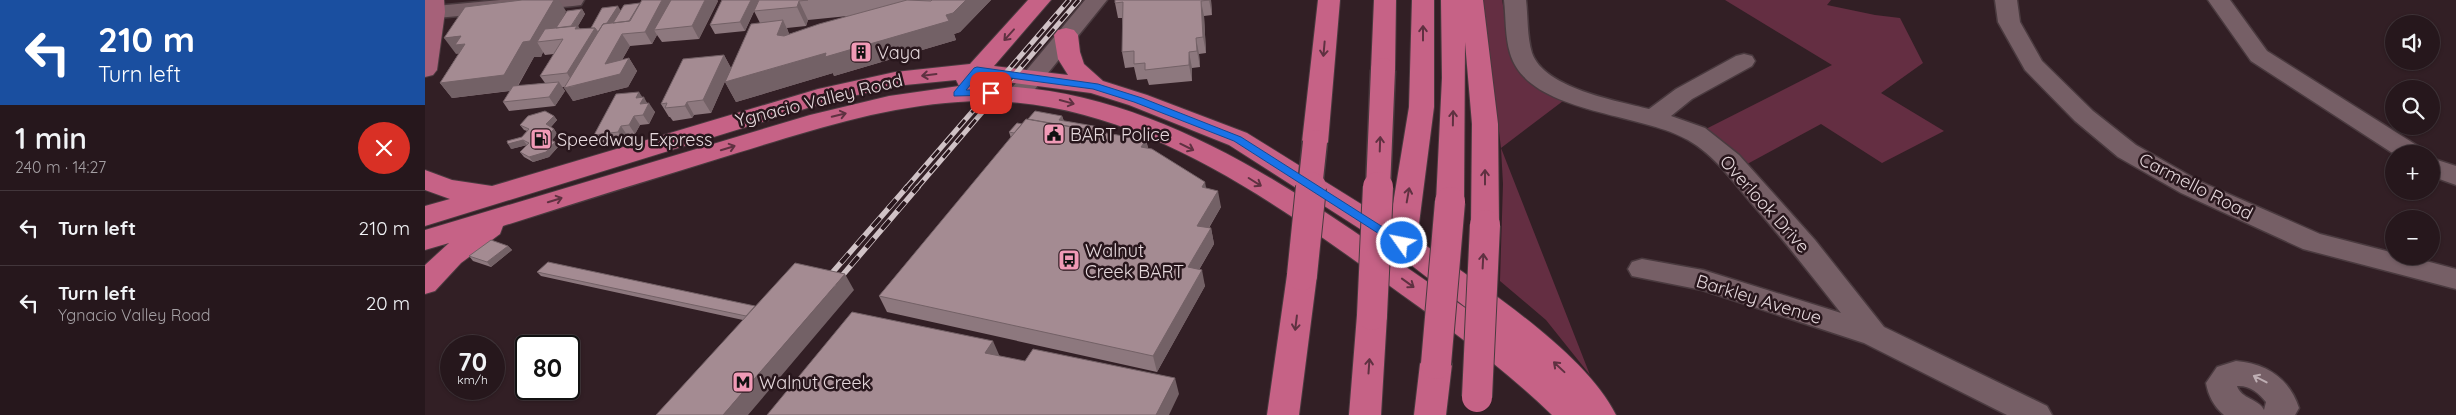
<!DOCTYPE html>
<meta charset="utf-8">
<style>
body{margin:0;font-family:Quicksand,sans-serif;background:#2e2025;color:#f1f3f6;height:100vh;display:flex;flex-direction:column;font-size:19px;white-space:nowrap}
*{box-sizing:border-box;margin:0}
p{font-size:16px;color:#a49fa3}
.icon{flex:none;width:28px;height:28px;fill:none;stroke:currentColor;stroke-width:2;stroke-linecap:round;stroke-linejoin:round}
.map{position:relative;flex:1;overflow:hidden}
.drawer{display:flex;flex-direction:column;background:#26171c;width:425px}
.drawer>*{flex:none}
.hud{background:#1a4fa0;color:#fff;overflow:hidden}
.fabs{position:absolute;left:1960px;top:15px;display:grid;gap:10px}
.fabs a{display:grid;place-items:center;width:55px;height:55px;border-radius:50%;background:#26171c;box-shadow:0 1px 4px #0004,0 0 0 1px #42363b;font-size:25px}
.speed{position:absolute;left:15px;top:335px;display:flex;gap:10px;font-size:25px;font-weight:700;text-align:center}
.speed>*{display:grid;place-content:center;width:65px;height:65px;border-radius:50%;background:#26171c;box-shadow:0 1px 4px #0004,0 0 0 1px #42363b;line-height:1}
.speed small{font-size:12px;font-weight:400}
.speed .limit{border:2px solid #111;border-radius:8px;background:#fff;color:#111}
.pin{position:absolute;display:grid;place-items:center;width:42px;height:42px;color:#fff;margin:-21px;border-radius:10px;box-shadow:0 2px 8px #0006}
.me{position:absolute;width:55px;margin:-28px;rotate:303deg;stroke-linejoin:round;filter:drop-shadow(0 0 4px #0008)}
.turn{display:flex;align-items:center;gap:18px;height:105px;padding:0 15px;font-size:22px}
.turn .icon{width:65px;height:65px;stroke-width:2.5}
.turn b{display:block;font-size:35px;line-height:42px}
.round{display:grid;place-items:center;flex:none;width:52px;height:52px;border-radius:26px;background:#2e2025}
.overview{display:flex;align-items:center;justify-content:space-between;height:85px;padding:0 15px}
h1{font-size:30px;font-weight:600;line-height:38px}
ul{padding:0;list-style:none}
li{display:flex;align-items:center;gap:15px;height:75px;padding:0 15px;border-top:1px solid #42363b}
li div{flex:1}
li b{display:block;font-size:19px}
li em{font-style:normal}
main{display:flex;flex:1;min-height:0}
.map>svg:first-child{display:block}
</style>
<main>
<section class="drawer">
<div class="hud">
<div class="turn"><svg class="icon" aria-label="left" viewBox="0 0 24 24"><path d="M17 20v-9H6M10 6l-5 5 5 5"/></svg><div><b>210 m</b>Turn left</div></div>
</div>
<div class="overview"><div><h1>1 min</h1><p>240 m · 14:27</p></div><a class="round" style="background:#d93025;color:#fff"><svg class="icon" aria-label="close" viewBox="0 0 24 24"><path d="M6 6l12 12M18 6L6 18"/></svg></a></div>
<ul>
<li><svg class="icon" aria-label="left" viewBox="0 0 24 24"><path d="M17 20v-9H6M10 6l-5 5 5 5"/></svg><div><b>Turn left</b></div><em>210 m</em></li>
<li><svg class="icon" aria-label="left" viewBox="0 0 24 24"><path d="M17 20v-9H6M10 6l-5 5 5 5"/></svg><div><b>Turn left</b><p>Ygnacio Valley Road</p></div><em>20 m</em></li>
</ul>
</section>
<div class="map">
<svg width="2031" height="415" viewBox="0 0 2031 415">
<rect width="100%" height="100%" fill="#321f25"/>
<path fill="#642e42" d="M1058,0H1077L1087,52L1094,71L1138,101L1076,148L1165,375L1121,320L1075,281L1078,184L1076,148Z
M1300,0H1406L1402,5L1450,15L1475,18L1498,63L1456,93L1519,131L1457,163L1396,124L1313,169L1271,134L1407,65Z"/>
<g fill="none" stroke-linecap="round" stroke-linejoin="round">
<g stroke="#4a3a3f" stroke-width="3">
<path id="minor" d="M75,0H159L156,5L148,6L0,19V7Z
M660,0H682L602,99L594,101L586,99L582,94L586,89Z
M1079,0H1101C1103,17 1102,37 1107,53C1119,88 1192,101 1224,109L1251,89L1311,56L1319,54L1327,56L1330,61L1327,66L1267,99L1246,116L1280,128L1314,155L1390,240L1459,327L1622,406L1627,415H1582L1439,343L1277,290L1207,276L1203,269L1207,262L1217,259L1278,270L1416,313C1387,276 1358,239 1327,204C1308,181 1289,155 1263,140C1216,112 1102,114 1085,53C1080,37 1081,17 1079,0Z
M1570,0H1592L1595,22L1617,61L1668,111L1711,145L1774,181L1895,234L1969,253V256H1982L2031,269V289L1878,249L1756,193L1693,157L1650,121L1600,70L1573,22Z
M1783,0H1805L1842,51L1996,148L1999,154H1969L1826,61Z
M2006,158L2031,166V185L2006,176Z
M1811,361C1841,363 1865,379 1874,408L1870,415H1799C1789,407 1783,395 1781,383L1792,367ZM1812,386C1824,385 1834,393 1841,402L1839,410C1834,399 1816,399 1812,386Z"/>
</g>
<g stroke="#4a3a3f" stroke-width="2">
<path id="major" d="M0,0H19L20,12L12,70L8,75L0,77Z"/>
</g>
<g stroke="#4a3a3f" stroke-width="2">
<path id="highway" d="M603,0H626L569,66L643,75L633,59L629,35L633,30L641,28L649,30L653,35L655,52L659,64L678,81L722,95L822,133L965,222L984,107L987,0H1009V107L992,239C1051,283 1159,350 1191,415H1127C1073,363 1019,325 958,281C836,192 692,90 533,102C457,107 384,131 312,153C234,177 156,201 78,226L75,234L36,263L10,291L0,294V265L24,243L0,250V230L385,115L464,96L534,86L531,80L470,86L399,103L0,226V206L25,199L0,190V170L27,180L67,186L393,89L470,72L545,64ZM558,79L666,93L704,105L804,145L957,243L953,248C837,167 699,82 552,86ZM977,258L1052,316L971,260Z
M893,0H915L903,142L899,148L890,150L881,148L877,142Z
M949,0H971L970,70L966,75L958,77L950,75L946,70Z
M1016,0H1058L1073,124L1074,225L1070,232L1060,235L1050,232L1046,225L1047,124L1040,42L1039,202L1035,209L1025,211L1015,209L1011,202L1017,78Z
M877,264L887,267L892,275L874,415H842L862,275L867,267Z
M947,303L958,307L962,315L956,415H924L932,315L936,307Z
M1011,352L1022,355L1027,364L1021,415H989L995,364L1000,355Z"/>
</g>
<use href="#minor" fill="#765f66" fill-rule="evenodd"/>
<use href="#major" fill="#a66179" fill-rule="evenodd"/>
<use href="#highway" fill="#c66286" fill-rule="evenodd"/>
<g stroke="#d0c2c6" stroke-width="5">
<path id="rail-far1" d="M481,188L644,0
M492,188L654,0"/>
</g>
<g stroke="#d0c2c6" stroke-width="5.5">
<path id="rail" d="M400,281L482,187
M410,284L493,187"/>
</g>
<use href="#rail-far1" stroke="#28161c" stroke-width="3" stroke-dasharray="10" stroke-linecap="butt"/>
<use href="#rail" stroke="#28161c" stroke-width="4" stroke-dasharray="12" stroke-linecap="butt"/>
<g stroke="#4a3a3f" stroke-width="27" stroke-linecap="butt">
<path id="highway-bridge-far1" d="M885,188L890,142
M953,188L958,70"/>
</g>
<g stroke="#4a3a3f" stroke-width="32" stroke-linecap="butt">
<path id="highway-bridge" d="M877,275L886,187
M947,315L953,187
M1011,364L1025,202
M1052,397L1060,225"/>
</g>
<use href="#highway-bridge-far1" stroke="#c66286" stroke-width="24"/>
<use href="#highway-bridge" stroke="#c66286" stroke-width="30"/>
</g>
<path fill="#8d787e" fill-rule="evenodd" d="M217,0H245V1L246,0H292L293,1L274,39L237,42L232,35L227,44L205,46L197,60L204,58L212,71L203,87L148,101L140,87H137L140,91L130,106L84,111L78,102L85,91L27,98L15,83L34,53L31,54L141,11L137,19L157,9L160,14L153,26L155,29L166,28L196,10L215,3ZM118,52L120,55L129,54L115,76L120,83L93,86L109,57H116Z
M297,0H566L535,32L529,34L531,40L409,76L408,73L311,102L300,82L335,23L329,11L334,1L320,31L290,34L285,25ZM423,16L364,34L362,28L381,26L383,20Z
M690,0H786L787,15L779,16L781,53L774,54L775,67L767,68V81L724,85L722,79L712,80L709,67L700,68L697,52V18H693L690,3Z
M299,55L306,68L286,113L269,115L267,118L248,121L245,117H244L236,104Z
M217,97L230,112L224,124L215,125L210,134L202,135L199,141L175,144L169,135Z
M129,116L132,120L126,127L129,129L132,134L127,140L130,142L133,147L124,157L108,162L99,157L95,152L102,145L86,149L102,131L99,130L95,125Z
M637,116L639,121L680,128L681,133L721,140L723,148L781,188L796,207L784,228H786L789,244L774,270L780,286L732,372L462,312L454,296L586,138L584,132L597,124Z
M83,246L87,250L66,267L48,261L44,256Z
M112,272L330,306L429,290L318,320L116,276Z"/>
<path fill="#736166" d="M129,0H134L141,11L127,36L112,42L118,52L116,57H109L90,90L27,98L15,83L98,42Z
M237,0H245L248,5L229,30L232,35L227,44L220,32Z
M280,0H292L293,1L274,39L267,26Z
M326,0H334L320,31L315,22Z
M541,0H566L535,32L529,34L531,40L409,76L408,73L311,102L300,82L521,15Z
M784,0H786L787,15Z
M374,1L383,20L381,26L372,7Z
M776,1L779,16L781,53L778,37Z
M193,6L196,11L180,64L197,34L205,46L188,76L204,58L212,71L203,87L148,101L139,88L150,86L142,73L170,28Z
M157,9L160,14L153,26L161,38L141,35Z
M358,20L367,40L352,35Z
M36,36L47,52L31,54L19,38Z
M771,38L774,54L775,67L772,51Z
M764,52L767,68V81L764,65Z
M299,55L306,68L286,113L278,100Z
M134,82L140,91L130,106L124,97Z
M214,92L218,98L219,97L223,105L224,103L230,112L224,124L218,115L211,98Z
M262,102L269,115L267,118L260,106Z
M129,116L132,120L124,129L121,124Z
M209,116L215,125L210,134L204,125Z
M637,116L640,125L634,120Z
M196,126L202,135L199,141L193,132Z
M680,128L682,137L672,138Z
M129,129L132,134L125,143L121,138Z
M98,140L102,145L86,149L83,144Z
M721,140L725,156L716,147Z
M130,142L133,147L124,157L108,162L104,157Z
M780,182L783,198L777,187Z
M793,191L796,207L775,242L772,226Z
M786,228L789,244L766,283L763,267Z
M83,246L87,250L66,267L62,262Z
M777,270L780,286L732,372L728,356Z
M420,274L429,290L323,415H298Z
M568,341L575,357L560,353Z
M750,378L754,394L744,415H731Z"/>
<path fill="#a48b92" stroke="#736166" d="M97,0H129L105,41L98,42L79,75L15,83L40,44L30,45L36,36L19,38L40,7Z
M217,0H237L220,32L197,34L180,64L204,58L195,74L139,88L178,24L205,21Z
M246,0H280L267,26L229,30Z
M297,0H326L315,22L285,25Z
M334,0H383L374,1L372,7L329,11Z
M482,0L506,1L507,0H541L528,13L521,15L524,21L400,57L401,53L300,82L326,24L358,20L352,35L359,36L394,24Z
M690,0H784L776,1L778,37L771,38L772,51L764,52V65L720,70V63L709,64V51L697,52L698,2L690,3Z
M215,3L204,21L188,23L199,5Z
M193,6L182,23L178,24L173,32L170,28H166L177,8Z
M157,9L146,26L131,28L142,11Z
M152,26L150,29L170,28L142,73L115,76L138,39L112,42L120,29Z
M299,55L278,100L262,102L260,106L240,108L242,103L236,104L258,59Z
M134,82L124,97L78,102L88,86Z
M214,92L211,98L219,97L215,104L224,103L218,115L209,116L204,125L196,126L193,132L169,135L191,94Z
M120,111L129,116L121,124L129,129L121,138L130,142L121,152L104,157L95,152L104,143L98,140L83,144L82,141L97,137L104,129L95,125L103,116Z
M610,111L637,116L634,120L680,128L676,132L603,119Z
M601,119L721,140L716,147L727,149L780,182L777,187L793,191L772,226L786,228L763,267L777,270L728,356L454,296Z
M592,123L597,124L589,133L584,132Z
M66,240L83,246L62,262L44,256Z
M123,262L330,306L321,316L112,272Z
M370,263L420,274L298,415H231Z
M427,312L568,341L560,353L600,361L608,349L750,378L731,415H342Z"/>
<defs><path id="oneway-shaft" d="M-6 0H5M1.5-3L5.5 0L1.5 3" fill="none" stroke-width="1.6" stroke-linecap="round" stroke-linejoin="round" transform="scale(1.25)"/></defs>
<g stroke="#5f3141">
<use href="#oneway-shaft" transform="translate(998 33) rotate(-90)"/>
<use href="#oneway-shaft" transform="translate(584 35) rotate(132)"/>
<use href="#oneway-shaft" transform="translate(899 49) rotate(95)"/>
<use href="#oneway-shaft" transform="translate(504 75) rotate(173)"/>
<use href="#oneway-shaft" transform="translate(642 102) rotate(15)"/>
<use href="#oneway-shaft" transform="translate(414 115) rotate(-14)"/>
<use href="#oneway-shaft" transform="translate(1028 118) rotate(-89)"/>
<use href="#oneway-shaft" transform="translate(955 144) rotate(-88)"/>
<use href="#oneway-shaft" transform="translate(762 147) rotate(26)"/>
<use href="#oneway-shaft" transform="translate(303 148) rotate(-17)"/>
<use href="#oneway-shaft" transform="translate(1060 177) rotate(-90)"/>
<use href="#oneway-shaft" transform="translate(830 182) rotate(32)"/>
<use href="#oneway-shaft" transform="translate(983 195) rotate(-80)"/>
<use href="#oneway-shaft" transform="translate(130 200) rotate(-17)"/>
<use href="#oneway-shaft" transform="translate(1058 261) rotate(-87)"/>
<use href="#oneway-shaft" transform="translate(983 283) rotate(36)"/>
<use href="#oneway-shaft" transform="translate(871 323) rotate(97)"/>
<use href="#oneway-shaft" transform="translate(944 366) rotate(-86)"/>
<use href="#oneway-shaft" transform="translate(1134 367) rotate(-137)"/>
</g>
<use stroke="#beaeb3" href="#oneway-shaft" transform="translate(1835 379) rotate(-153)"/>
<path fill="#1a73e8" stroke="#114b97" d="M552,67L673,84L717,98L816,137L983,243L981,246H973L809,141L709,102L668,89L555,74L541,90H566L572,93L570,95L529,96V92L549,68Z"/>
<defs>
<g id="building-square" transform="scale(1.125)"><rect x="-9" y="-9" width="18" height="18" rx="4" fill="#f09ab6" stroke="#28161c"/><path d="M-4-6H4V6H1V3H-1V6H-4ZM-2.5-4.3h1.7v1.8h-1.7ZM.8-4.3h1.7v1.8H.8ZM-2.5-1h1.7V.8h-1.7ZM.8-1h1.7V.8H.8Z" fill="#111"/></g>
<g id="civic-square" transform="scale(1.125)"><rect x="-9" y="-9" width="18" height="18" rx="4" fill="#f09ab6" stroke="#28161c"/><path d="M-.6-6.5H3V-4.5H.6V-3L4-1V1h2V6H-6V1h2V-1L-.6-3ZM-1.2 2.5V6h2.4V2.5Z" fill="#111"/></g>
<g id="fuel-square" transform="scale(1.125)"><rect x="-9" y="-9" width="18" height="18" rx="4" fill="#f09ab6" stroke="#28161c"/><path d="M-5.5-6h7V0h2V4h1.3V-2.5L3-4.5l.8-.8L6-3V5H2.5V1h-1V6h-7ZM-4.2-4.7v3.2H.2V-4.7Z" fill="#111"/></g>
<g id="bus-square" transform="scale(1.125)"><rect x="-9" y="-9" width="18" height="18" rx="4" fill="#f09ab6" stroke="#28161c"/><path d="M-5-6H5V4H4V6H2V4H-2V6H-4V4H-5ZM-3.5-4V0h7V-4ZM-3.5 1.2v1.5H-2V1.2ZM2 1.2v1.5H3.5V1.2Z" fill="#111"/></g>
<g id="metro-square" transform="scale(1.125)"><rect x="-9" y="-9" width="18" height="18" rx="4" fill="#f09ab6" stroke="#28161c"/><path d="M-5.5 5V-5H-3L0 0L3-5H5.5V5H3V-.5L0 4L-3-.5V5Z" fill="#111"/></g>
</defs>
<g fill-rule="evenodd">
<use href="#building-square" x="436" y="52"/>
<use href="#civic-square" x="629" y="134"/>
<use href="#fuel-square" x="116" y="139"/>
<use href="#bus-square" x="644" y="260"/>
<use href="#metro-square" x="318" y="382"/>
</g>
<g text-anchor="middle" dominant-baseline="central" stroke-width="5" stroke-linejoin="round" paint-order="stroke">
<g font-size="18" fill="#e5d8dc" stroke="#28161c" text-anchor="start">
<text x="452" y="52">Vaya</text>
<text x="645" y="134">BART Police</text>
<text x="132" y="139">Speedway Express</text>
<text x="660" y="250">Walnut<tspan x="660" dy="21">Creek BART</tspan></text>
<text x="334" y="382">Walnut Creek</text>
</g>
<g font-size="18" fill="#e5d8dc" stroke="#28161c">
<text transform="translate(394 100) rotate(-14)">Ygnacio Valley Road</text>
<text transform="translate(1771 186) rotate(27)">Carmello Road</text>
<text transform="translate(1340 204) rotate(48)">Overlook Drive</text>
<text transform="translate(1334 299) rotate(17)">Barkley Avenue</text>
</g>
</g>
</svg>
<div class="fabs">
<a><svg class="icon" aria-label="sound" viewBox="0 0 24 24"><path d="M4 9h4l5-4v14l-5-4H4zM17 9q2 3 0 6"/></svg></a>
<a><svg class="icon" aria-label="search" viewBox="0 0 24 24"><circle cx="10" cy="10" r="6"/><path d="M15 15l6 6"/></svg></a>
<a>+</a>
<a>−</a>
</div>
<div class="speed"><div>70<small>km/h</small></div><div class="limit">80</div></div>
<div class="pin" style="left:566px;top:93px;background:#d93025"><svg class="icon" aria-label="arrive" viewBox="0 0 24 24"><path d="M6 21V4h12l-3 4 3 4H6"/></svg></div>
<svg class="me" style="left:977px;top:243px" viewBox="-20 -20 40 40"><circle r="17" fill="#1a73e8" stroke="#fff" stroke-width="3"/><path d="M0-11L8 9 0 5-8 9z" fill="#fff"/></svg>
</div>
</main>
